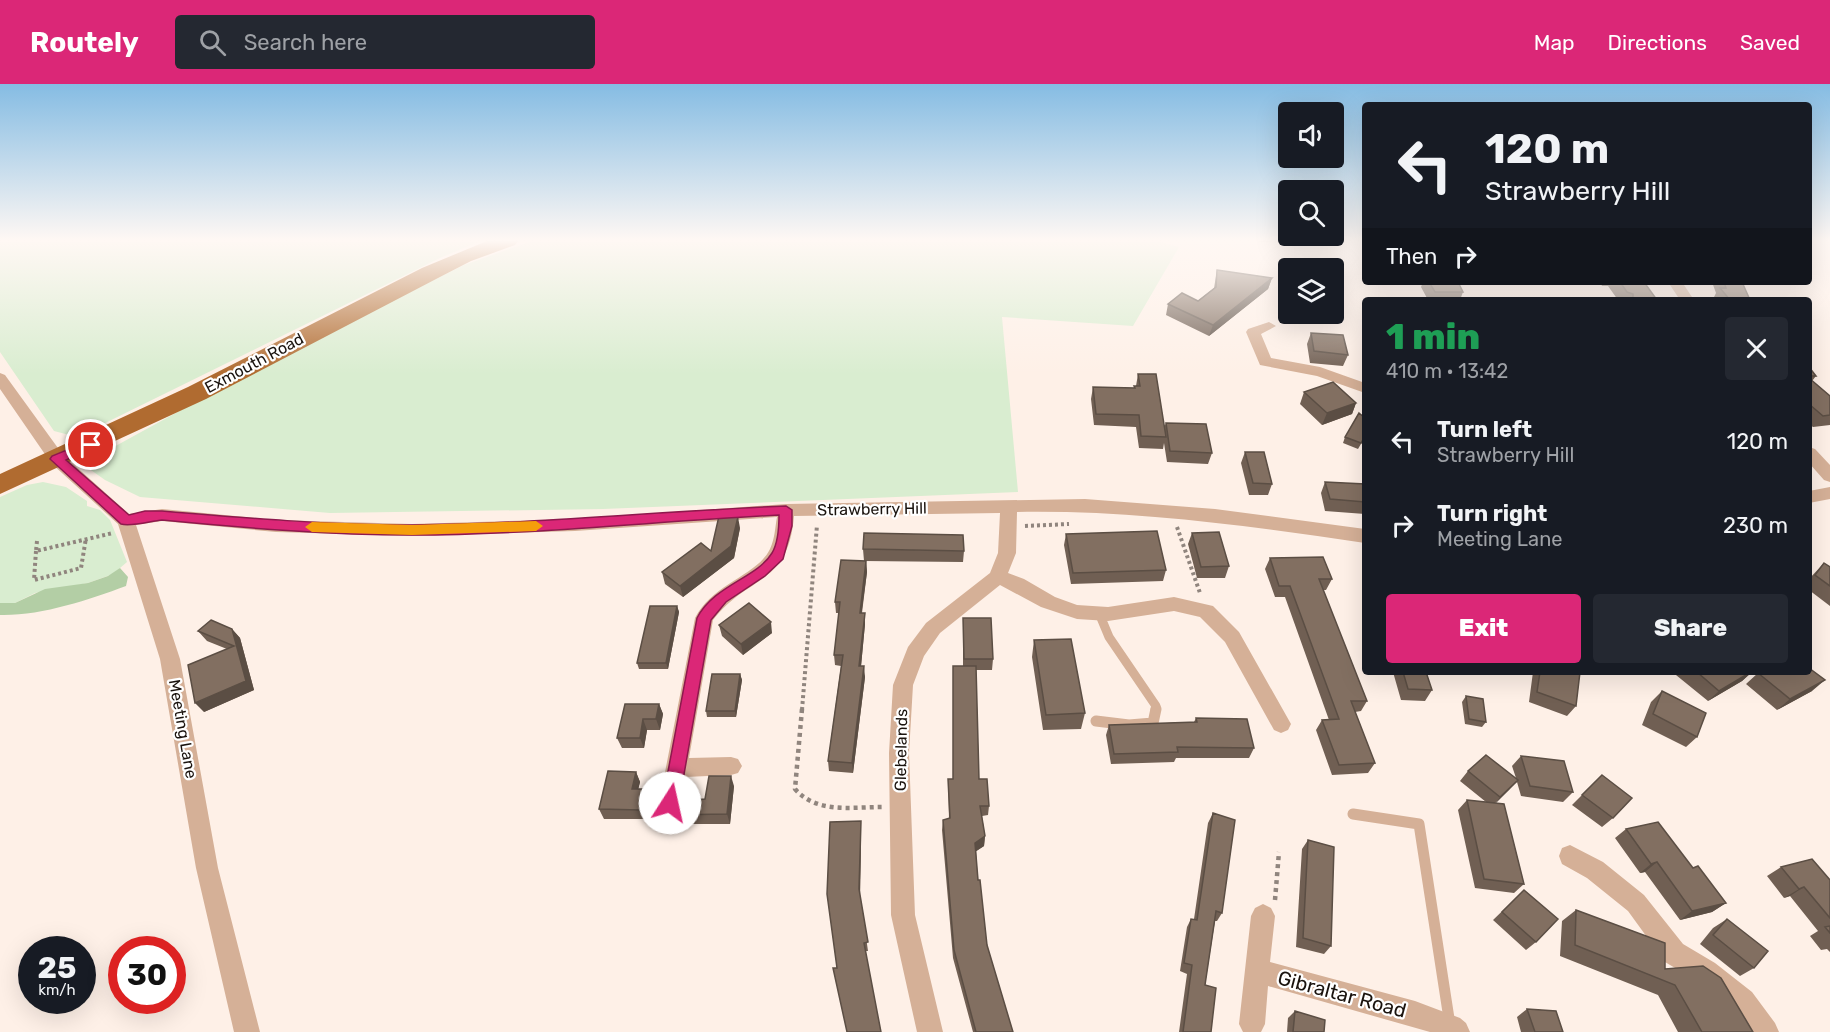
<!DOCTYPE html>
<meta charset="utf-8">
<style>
body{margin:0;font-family:Rubik,sans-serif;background:#242831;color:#f1f3f6;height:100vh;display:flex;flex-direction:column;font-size:22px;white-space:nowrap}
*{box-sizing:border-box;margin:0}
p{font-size:20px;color:#9ea1a6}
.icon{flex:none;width:33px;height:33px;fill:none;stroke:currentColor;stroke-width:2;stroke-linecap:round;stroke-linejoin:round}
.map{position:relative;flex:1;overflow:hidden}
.drawer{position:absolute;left:1362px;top:213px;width:450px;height:378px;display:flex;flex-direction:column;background:#171b24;border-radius:6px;box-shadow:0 6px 24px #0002}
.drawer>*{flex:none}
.guide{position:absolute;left:1362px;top:18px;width:450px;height:183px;border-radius:6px;box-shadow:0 6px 24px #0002;background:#171b24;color:#f1f3f6;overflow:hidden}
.tools{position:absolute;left:1278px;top:18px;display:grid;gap:12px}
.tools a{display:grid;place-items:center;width:66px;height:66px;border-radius:6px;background:#171b24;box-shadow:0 6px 24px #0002;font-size:30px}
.speed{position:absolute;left:18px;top:852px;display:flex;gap:12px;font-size:30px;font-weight:700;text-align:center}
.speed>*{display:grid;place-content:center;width:78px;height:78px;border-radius:50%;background:#171b24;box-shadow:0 6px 24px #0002;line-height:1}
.speed small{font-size:15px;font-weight:400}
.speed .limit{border:9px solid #d22;background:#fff;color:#111}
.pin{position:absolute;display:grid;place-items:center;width:51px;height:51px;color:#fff;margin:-26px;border:3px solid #fff;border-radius:50%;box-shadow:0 2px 6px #0007}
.me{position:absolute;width:66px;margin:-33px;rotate:10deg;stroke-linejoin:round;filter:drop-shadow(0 0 4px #0008)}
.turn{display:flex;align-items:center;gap:21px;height:126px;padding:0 24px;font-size:27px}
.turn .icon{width:78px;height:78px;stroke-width:2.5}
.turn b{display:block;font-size:42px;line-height:51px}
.then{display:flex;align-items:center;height:57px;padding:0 24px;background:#0003;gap:12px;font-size:22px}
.round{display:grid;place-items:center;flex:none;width:63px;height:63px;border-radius:6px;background:#242831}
.head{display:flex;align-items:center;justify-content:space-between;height:102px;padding:0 24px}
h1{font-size:36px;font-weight:800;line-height:45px;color:#1e9e55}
.button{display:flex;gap:12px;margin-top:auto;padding:12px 24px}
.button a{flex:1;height:69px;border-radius:6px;background:#db2777;color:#fff;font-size:24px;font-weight:800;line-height:69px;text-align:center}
.button a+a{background:#242831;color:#f1f3f6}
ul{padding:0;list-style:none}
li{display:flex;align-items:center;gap:18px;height:84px;padding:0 24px}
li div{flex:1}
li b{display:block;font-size:22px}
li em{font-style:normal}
header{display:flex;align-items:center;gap:36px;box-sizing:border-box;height:84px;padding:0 30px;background:#db2777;color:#fff}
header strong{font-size:28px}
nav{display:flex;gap:33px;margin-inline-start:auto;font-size:21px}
.search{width:420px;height:54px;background:#242831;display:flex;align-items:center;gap:15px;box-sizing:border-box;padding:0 21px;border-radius:6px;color:#9ea1a6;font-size:22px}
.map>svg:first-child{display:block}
</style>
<header>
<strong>Routely</strong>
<div class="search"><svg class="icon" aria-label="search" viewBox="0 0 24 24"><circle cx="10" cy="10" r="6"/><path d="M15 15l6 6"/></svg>Search here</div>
<nav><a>Map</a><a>Directions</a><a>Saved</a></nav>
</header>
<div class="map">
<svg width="1830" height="948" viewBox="0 0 1830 948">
<rect width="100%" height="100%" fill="#fef0e7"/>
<path fill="#d9edd0" d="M0,157H480L440,174L93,345L73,352L54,347L0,268Z
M532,157H1157L1179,163L1133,242L1002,233L1018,408L603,425L330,429L140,413L105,396L88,384L90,376L278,273L464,181Z
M43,398L66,403L87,417V422L100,426L110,436L127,478L113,490L88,499L35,509L15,519H0V413L27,401Z"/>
<path fill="#b3cea5" d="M120,484L128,493L126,502C88,516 41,532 0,531V519H15L45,505L88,499L108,492Z"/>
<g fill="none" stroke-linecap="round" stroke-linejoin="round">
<path stroke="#90857e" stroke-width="4" stroke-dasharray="3 3" stroke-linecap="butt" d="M1025,442L1069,440
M1177,443L1200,509
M37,457L36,467L113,449
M36,467L34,496L81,484L86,454
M802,626L817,441"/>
<path stroke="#90857e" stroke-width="4.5" stroke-dasharray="4 4" stroke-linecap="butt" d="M802,625L795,705C817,730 852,723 882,723
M1275,816L1279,768"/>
<path stroke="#d5b097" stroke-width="9" d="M1099,529L1109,553L1156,622L1155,626"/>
<path stroke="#d5b097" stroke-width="11" d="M1096,637L1129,641L1153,639L1156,625
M1353,730L1419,740L1450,941"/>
<path fill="#d5b097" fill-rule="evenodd" d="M1668,198H1682L1694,216H1680Z
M1269,238L1276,242L1261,250L1271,274L1320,283L1365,299V309L1317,292L1260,281L1246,248L1248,245Z
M0,289L5,291L63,371L129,430L162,425L276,436L412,440L575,435L786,420L1085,415L1215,425L1365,445V459C1249,442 1135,426 1017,428L1016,469L1008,489L1024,495L1055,513L1077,521L1108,523L1174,513L1213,522L1239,548L1291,640L1288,646L1281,649L1274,646L1225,558L1200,533L1174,527L1108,537L1077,535L1041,523L1000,501L940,549L924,572L913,601L909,669L915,831L943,948H917L891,831L889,669L893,601L908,563L926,539L990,489L998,469L1000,429L794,432C788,503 748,490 713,536L689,674L731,673L738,675L742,682L738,689L731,691L685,693L678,726L670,729L662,726L659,719L695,534C713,499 757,492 770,465C775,454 775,444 777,433L575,447L412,452L276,448L162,437L136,441L180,575L218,784L260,948H234L196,784L160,575L118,440L51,379L0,305Z
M1809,363L1815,365L1830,381V398L1824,396L1809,379Z
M1830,403V415L1809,419V407Z
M1570,761L1603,778L1644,811L1683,860L1715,879L1752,908L1775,939L1779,948H1751L1734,926L1697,897L1665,878L1628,827L1587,794L1562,780L1559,772L1562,764Z
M1263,820L1271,824L1275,832L1270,878L1415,917L1460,934L1466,939L1470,948H1430L1268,902L1265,940L1261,948H1243L1239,940L1251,832L1255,824Z"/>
<path fill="#b06b30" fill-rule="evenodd" d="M487,157H518L515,161L471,177L438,194L206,315L0,410V390L188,303L422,184Z"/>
</g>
<path fill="#705f53" d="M1258,157H1280L1259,158Z
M1217,186L1272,194L1268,205L1209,252L1166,231L1168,220L1198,217L1214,204Z
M1423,198H1458L1463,208L1460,216H1463H1428L1421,203Z
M1600,198H1644L1657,216H1618L1608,202H1602Z
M1712,198H1742L1750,216H1714L1713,215L1716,209Z
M1311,249L1348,271L1343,282L1310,279L1307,260Z
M1809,283L1816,292L1812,297L1830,312V341L1813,343L1809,340Z
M1138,290L1164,344L1166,339L1212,369L1208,380L1167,378L1164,359L1163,365L1139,364L1136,343L1094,341L1091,315L1093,303L1134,304V302H1136Z
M1304,308L1356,319L1352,330L1322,341L1300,320Z
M1365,334V353L1358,365L1343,359L1345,353Z
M1245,368L1272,400L1268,411H1249L1241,379Z
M1325,398L1365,400V430L1325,427L1321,409Z
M740,444L734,474L683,513L665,500L662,488L711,467Z
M1192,449L1229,482L1225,494H1197L1188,460Z
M1066,450L1166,486L1163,497L1071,500L1064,461Z
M863,465L964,467L963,478L864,477Z
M1270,474L1332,495L1326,506H1323L1367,617L1361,627L1355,628L1375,679L1368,689L1332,691L1316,646L1322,636H1329L1285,513H1275L1265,485Z
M866,477L867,488L862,529L865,540L861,582L865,593L853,689L829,687L828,677L841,582L835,581L834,571L839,529H836L835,518Z
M1824,479L1830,483V522L1809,506V495Z
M677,522L679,528L668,585H639L637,579Z
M963,534L993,575L992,586H976L979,695L989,722L988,731L982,732L985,752L984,762L976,767L978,796L987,861L1013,948H973L953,874L942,746L943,736L949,735L948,695H953V582H963Z
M719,541L772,549L743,571L722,552Z
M232,545L240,554L254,606L204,628L227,565L207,557L198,547Z
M1034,556L1085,629L1081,645L1043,646L1032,573Z
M1393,588H1426L1432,606L1425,617L1401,616Z
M1533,588H1580L1576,622L1567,632L1529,618Z
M1679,588H1752L1742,597L1708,617L1676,591Z
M1758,589L1812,607L1777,626L1746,600Z
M740,590L742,596L736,633H707L706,627Z
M1662,607L1697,653L1686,663L1642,641L1651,618Z
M1466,612L1486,638L1482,643L1465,640L1462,618Z
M659,620L663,630L660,646H647L644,664H622L617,654Z
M1196,634L1254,664L1249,674H1176L1174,678L1111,680L1106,651L1109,641L1194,638Z
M1521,672L1573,708L1563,718L1521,712L1517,698L1495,719L1524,800L1514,809L1475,804L1458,726L1467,716L1486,718L1460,697L1468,687L1516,694L1512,682Z
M636,688L640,698L638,705H645L649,715L645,735H604L599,725Z
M1602,691L1613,734L1602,743L1572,721Z
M734,702L730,740H670L666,731L705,715Z
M1213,729L1222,829L1217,837H1215L1205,901L1211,948H1179L1187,890L1180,887L1187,843L1191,835H1194L1208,739Z
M1626,745L1726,819L1712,828L1680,836L1645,788L1640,789L1615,754Z
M861,747L860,811L868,867H865L837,884Z
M1308,756L1331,862L1324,870L1296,863L1302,765Z
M1781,783L1830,796V868L1827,865L1821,866L1810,852L1818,847L1790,812L1784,814L1767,792Z
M1524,806L1536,858L1526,866L1493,836Z
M1576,826L1665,885L1753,948H1678L1658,911L1560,872L1562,837Z
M1727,835L1754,884L1740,892L1700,860L1713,844Z
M1527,925L1563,948H1521L1517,933Z
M1295,927L1324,948H1287L1288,934Z"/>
<path fill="#5b4e44" d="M1272,194L1268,205L1209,252L1213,241Z
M1356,319L1352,330L1322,341L1327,329Z
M738,433L740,444L734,474L683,513L680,502L731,462Z
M866,477L867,488L860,540V529Z
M677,522L679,528L668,585L666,579Z
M865,529V540L860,593L859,582Z
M771,538L772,549L743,571L741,560Z
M232,545L240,554L254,606L204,628L195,619L246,597Z
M864,582L865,593L853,689L852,679Z
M1751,588H1752L1742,597L1708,617L1719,607Z
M740,590L742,596L736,633L735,627Z
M1825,596L1812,607L1777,626L1790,615Z
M659,620L663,630L660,646L656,635Z
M643,635L647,646L644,664L640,654Z
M636,688L640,698L636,715L632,705Z
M731,692L734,702L730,740L727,730Z
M1518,696L1509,706L1492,723L1500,713Z
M645,705L649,715L645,735L641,726Z
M861,737V747L860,814L859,805Z
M985,752L984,762L975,768V759Z
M1657,778L1645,788L1640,789L1651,780Z
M1804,803L1790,812L1784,814L1799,805Z
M1726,819L1712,828L1680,836L1692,827Z"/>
<path fill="#826f61" stroke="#5b4e44" stroke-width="1.5" d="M1217,186L1272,194L1213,241L1168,220L1182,209L1198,217L1216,203Z
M1429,198H1458L1463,208H1435Z
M1620,198H1644L1657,216H1633V210L1627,208Z
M1724,198H1742L1750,216H1730L1720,204H1726Z
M1547,215L1578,216H1579H1547Z
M1311,249L1343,251L1348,271L1314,267Z
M1809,283L1816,292H1809Z
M1138,290H1156L1166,353L1141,352L1139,331L1096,330L1093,303L1135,304L1134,302H1140Z
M1809,294L1830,312V331L1823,332L1809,320V317H1810L1809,315Z
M1333,298L1356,319L1327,329L1304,308Z
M1359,329L1365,334V352L1361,359L1345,353Z
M1166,339L1206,340L1212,369L1170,367Z
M1245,368H1264L1272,400L1253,399Z
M1325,398L1365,400V418L1330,415Z
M719,432L738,433L731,462L680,502L662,488L701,459L711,467Z
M1157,447L1166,486L1073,489L1066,450Z
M1219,448L1229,482L1201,483L1192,449Z
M864,449L963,451L964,467L863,465Z
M1323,473L1332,495H1319L1367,617H1351L1375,679L1339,681L1322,636L1339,635L1290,502H1279L1270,474Z
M841,476L866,477L860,529H865L859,582H864L852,679L828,677L843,571H834L840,518H835Z
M1824,479L1830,483V502L1815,491Z
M749,519L771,538L741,560L719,541Z
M650,522H677L666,579H637Z
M963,534H991L993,575H964Z
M211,536L232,545L246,597L195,619L188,581L234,562L198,547Z
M1071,555L1085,629L1046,631L1034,556Z
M953,582H976L979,695H987L989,722H980L985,752L975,759L978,796H980L987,861L1013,948H976L954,866L943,736L950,734L948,695H953Z
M1809,584L1825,596L1790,615L1758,589L1759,588H1809Z
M1403,588H1426L1432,606L1408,605Z
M1540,588H1580L1576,622L1537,608Z
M1697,588H1751L1719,607Z
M712,590H740L735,627H706Z
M1662,607L1706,629L1697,653L1653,630Z
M1466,612L1483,615L1486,638L1469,635Z
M625,620H659L656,635H643L640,654H617Z
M1196,634L1247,635L1254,664L1177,663L1178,668L1114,670L1109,641L1197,638Z
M1486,671L1518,696L1500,713L1468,687Z
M1521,672L1564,677L1573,708L1530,702Z
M608,687L636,688L632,705H645L641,726L599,725Z
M1602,691L1632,714L1613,734L1582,711Z
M709,692H731L727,730L666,731V721L677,716L705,715Z
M1467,716L1504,720L1524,800L1484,795Z
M1213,729L1235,736L1222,829L1216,827L1205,901L1216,904L1211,948H1183L1192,881L1184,879L1191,835L1197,836Z
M861,737L859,805L868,858L864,859L881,948H847L833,884H837L827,810L830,738Z
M1658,738L1693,784L1698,782L1726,819L1692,827L1657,778L1651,780L1626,745Z
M1308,756L1334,763L1331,862L1303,854Z
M1812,775L1830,796V834L1804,803L1799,805L1781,783Z
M1524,806L1558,835L1536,858L1502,828Z
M1576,826L1665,859V885L1703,882L1721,894L1753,948H1702L1675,901L1575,861Z
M1727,835L1768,867L1754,884L1713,851Z
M1830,842V849L1825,843Z
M1527,925L1556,927L1563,948H1535Z
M1295,927L1325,936L1324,948H1293Z"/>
<linearGradient id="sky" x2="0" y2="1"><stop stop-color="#85bce3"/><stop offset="0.54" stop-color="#fff8f4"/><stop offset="1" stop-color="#fff8f4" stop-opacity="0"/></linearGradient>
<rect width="1830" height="290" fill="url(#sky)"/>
<path fill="#db2777" stroke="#8e194d" stroke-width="1.5" d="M91,356L97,361L95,364L66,376L129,431L145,427H162C245,434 329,441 412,441C537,440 661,427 786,422L792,426V442L783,475L765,492L726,518L711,536L679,719L676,724L670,727L665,724L662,719L697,534C714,501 757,494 772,469C778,459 779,442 779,431C657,437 535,451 412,451C328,451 245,444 162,436C151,437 131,443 121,440L50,375L52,372Z"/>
<path fill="#f59e0b" d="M536,437L543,442L536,447L412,451L312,448L305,443L312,438L412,441Z"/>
<g text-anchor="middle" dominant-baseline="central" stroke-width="4.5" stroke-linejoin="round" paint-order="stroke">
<g font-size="16" fill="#1a130e" stroke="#fff">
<text transform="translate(254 279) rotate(-28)">Exmouth Road</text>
<text transform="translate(872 425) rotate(-1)">Strawberry Hill</text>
<text transform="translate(183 645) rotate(80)">Meeting Lane</text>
<text transform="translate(901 666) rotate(-89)">Glebelands</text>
</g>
<g font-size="20" fill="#1a130e" stroke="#fff">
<text transform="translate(1342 910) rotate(15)">Gibraltar Road</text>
</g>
</g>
</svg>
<div class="tools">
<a><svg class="icon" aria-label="sound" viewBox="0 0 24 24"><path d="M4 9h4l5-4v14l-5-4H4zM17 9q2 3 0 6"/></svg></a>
<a><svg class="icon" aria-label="search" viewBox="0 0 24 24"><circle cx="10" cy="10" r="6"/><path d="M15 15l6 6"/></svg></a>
<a><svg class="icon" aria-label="layers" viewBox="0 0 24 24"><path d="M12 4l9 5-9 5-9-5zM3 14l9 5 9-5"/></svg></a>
</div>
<div class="speed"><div>25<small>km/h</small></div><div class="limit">30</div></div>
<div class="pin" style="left:91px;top:361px;background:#d93025"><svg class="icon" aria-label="arrive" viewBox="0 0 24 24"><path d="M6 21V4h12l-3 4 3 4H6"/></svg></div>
<svg class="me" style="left:670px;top:719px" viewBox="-20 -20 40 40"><circle r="19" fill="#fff"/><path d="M0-13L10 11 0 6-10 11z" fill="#db2777"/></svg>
<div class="guide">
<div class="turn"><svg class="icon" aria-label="left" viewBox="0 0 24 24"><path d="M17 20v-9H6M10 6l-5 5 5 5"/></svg><div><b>120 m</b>Strawberry Hill</div></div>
<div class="then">Then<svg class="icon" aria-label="right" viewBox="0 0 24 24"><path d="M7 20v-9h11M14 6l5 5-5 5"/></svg></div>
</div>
<section class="drawer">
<div class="head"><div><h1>1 min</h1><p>410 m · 13:42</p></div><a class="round"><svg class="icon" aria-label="close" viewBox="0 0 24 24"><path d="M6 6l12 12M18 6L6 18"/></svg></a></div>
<ul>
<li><svg class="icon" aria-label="left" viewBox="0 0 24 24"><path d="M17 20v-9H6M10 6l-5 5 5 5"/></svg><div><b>Turn left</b><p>Strawberry Hill</p></div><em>120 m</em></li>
<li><svg class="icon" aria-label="right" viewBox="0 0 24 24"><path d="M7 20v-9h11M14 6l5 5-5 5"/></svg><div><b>Turn right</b><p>Meeting Lane</p></div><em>230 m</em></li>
</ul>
<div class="button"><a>Exit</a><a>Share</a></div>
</section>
</div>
